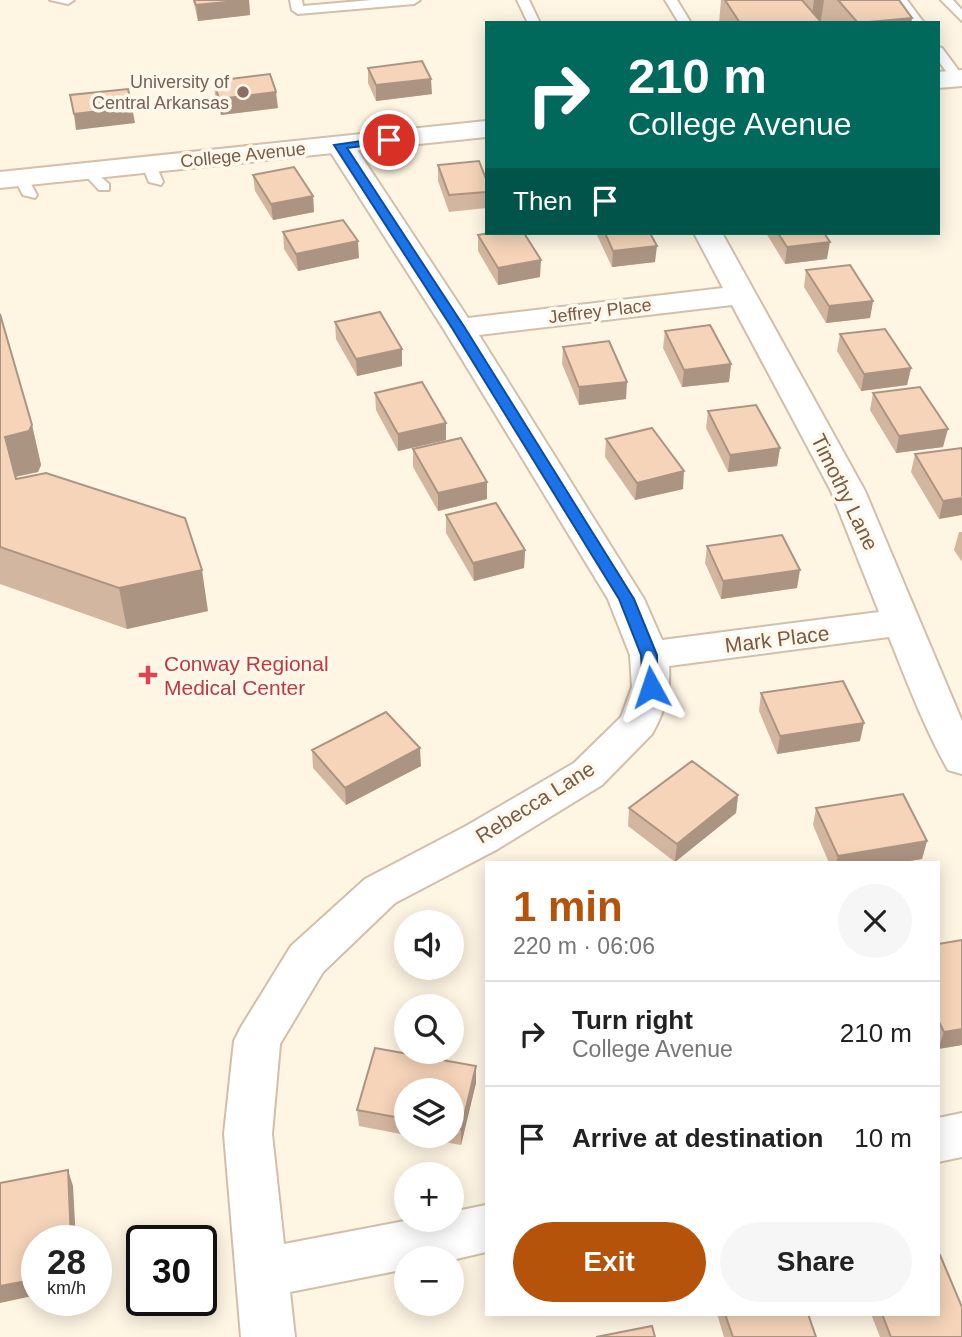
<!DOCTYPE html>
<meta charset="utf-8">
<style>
body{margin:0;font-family:Arial,sans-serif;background:#f6f6f6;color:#222;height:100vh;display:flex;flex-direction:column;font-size:26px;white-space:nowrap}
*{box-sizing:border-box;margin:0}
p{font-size:23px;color:#767676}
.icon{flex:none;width:38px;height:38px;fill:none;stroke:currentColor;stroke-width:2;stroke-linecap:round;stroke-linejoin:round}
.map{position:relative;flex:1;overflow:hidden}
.sheet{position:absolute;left:485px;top:861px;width:455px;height:455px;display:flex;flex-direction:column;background:#fff;border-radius:0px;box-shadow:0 4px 18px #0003}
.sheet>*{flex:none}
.guide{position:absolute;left:485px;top:21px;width:455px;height:214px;border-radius:0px;box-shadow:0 4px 18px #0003;background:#00695c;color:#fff;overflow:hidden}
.tools{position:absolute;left:394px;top:910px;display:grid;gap:14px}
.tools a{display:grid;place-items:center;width:70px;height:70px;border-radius:50%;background:#fff;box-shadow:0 4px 18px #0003;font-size:35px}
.speed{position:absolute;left:21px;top:1225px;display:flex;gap:14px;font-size:35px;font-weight:700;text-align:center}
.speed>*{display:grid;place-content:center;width:91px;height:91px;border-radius:50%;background:#fff;box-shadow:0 4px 18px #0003;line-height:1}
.speed small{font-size:18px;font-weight:400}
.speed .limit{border:4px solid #111;border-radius:10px;background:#fff;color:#111}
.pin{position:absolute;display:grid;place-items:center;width:60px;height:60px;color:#fff;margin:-30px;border:4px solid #fff;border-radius:50%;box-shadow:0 2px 7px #0007}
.me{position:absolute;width:77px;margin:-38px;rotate:355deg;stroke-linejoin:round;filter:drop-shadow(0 0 5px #0008)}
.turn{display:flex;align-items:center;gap:24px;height:147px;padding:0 28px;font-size:32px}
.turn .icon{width:91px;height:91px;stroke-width:2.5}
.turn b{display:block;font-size:49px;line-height:60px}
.then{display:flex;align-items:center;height:66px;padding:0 28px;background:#0003;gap:14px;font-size:26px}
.round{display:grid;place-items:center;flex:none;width:74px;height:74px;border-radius:37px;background:#f6f6f6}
.headline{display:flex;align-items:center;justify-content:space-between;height:119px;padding:0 28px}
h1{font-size:42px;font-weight:800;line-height:52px;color:#b45309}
.cta{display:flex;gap:14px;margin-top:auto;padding:14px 28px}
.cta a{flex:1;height:80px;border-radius:42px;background:#b45309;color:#fff;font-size:28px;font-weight:800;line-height:80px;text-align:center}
.cta a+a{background:#f6f6f6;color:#222}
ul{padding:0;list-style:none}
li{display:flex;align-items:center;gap:21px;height:105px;padding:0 28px;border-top:2px solid #e0e0e0}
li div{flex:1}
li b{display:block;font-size:26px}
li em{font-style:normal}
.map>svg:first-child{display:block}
</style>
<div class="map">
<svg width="962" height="1337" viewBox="0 0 962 1337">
<rect width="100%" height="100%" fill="#fef5e3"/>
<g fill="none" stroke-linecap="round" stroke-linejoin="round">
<g stroke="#d2bfab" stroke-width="4">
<path id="lane" d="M50,0H74L68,4Z
M290,0H302L303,6L372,0H420L414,4L298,14L292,10Z
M517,0H529L540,23H528Z
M665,0H677L691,23H679Z
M895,0H907L924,23H912Z
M941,0H953L962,10V21Z
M938,47L942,48L962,75V81H953L938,60Z
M149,161L156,165L163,182L161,185L149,182L142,165Z
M89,167L109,184V190H99L84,174V168Z
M21,174L26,175L37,195L35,198L23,195L14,178Z"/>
</g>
<g stroke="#d2bfab" stroke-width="4">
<path id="street" d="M340,137L350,139L468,318L723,288L694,233H722L865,491L962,721V774L948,770C924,727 907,682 889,637L669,666C671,690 664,713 652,734L602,785L496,850L395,903L323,972L280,1044L272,1134L284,1244L410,1220H452V1212L486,1205V1252L452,1260L406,1258V1269L290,1292L295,1337H241L224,1134L234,1041L241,1027L291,946L365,879L466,826L574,763L621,717L632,687L630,655L608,599L443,328L326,145L330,139ZM732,305L831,491L879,612L662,640L644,599L479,335Z
M962,1113V1157L938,1162V1118Z"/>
</g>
<g stroke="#d5bfa9" stroke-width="4">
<path id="secondary" d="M962,70V86L938,88V72Z
M486,121V137L0,188V172Z"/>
</g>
<use href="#lane" fill="#fff" fill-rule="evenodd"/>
<use href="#street" fill="#fff" fill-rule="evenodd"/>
<use href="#secondary" fill="#fff" fill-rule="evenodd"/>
</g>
<path fill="#d3b69f" d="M193,0H249L250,15L198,21Z
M721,0H899L912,18L911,23H823L821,20L820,21L822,23H719Z
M368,68L432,94L376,101L368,83Z
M214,81L278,108L221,115L215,96Z
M438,165L486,179V208L449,212L438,181Z
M253,175L313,196L314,212L273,220L255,191Z
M283,232L359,258L298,271L284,249Z
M596,233H650L655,262L612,267Z
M766,233H824L827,259L785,264Z
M478,235L540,277L498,285L478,251Z
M806,270L873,301L870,318L826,323L804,287Z
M0,314L32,425L41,465L38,472L15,477L16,479L208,611L127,629L0,584Z
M335,322L402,349V366L357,376L336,339Z
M665,331L731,364L729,382L682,387L663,348Z
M840,334L911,368L907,385L861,391L837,351Z
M563,347L626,399L579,405L562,364Z
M375,393L446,423V440L398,451L376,410Z
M873,393L943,447L896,453L870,410Z
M708,411L780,448L777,466L728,472L706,428Z
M606,439L683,489L635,500L605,457Z
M962,448L939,519L911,472L915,454Z
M413,449L487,499L438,511L413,467Z
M446,515L525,550L524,568L474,581L446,533Z
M959,532H962V562L954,550Z
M707,546L797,588L721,599L705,563Z
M761,693L860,741L777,754L759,711Z
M312,750L421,766L346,805L313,768Z
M738,795L736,813L675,862L628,826L629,808Z
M816,808L927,841L922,859L897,863H829L813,825Z
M938,944L962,1045L938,1049Z
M375,1048L476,1066V1083L461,1145L410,1136H452V1090H406V1135L359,1126L357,1110Z
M717,1314H808L816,1337H724Z
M871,1314H938L962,1337H880Z"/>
<path fill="#ac9482" d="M249,0L250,15L198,21L196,5Z
M814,0H824L821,20L811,22Z
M912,18L911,23H867Z
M431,79L432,94L376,101V85Z
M276,92L278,108L221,115L219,99Z
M132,107L135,123L76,130L74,114Z
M313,196L314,212L273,220L271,204Z
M358,241L359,258L298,271L296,254Z
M830,242L827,259L785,264L787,247Z
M657,246L655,262L612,267L613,251Z
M541,260L540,277L498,285V268Z
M873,301L870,318L826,323L829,306Z
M402,349V366L357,376L356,359Z
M731,364L729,382L682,387L684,370Z
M911,368L907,385L861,391L864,374Z
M627,382L626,399L579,405V387Z
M446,423V440L398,451V434Z
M32,425L41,465L38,472L14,477L5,437Z
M948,429L943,447L896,453L899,436Z
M780,448L777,466L728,472L730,455Z
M684,471L683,489L635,500L637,483Z
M487,482V499L438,511V493Z
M962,498V515L939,519L943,501Z
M525,550L524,568L474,581L473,563Z
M202,570L208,611L127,629L119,588Z
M800,570L797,588L721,599L723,581Z
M864,723L860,741L777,754L780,736Z
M420,748L421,766L346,805L345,788Z
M738,795L736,813L675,862L677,844Z
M927,841L922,859L897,863H836L838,856Z
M962,1029V1045L938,1049L944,1032Z
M476,1066V1083L461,1145V1129Z
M68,1170L73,1186L76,1241H71Z
M37,1279V1295L0,1303V1286Z"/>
<path fill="#f5d4b9" stroke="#ac9482" stroke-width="2" d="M194,0H247L196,5Z
M725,0H802L822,23H740Z
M838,0H899L912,18L858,23Z
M422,61L431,79L376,85L368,68Z
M270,74L276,92L219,99L214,81Z
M128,89L132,107L74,114L70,95Z
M479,161L486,179V192L449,195L438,165Z
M294,167L313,196L271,204L253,175Z
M343,220L358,241L296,254L283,232Z
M489,233H524L541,260L498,268L478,235Z
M605,233H650L657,246L613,251Z
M778,233H824L830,242L787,247Z
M850,265L873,301L829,306L806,270Z
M380,312L402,349L356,359L335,322Z
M0,314L32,425L29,431L5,437L16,479L46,473L185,518L202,570L119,588L0,547Z
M710,325L731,364L684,370L665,331Z
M885,329L911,368L864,374L840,334Z
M609,341L627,382L579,387L563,347Z
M422,382L446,423L398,434L375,393Z
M920,387L948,429L899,436L873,393Z
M756,405L780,448L730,455L708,411Z
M652,428L684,471L637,483L606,439Z
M461,438L487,482L438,493L413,449Z
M962,448V498L943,501L915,454Z
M496,503L525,550L473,563L446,515Z
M782,535L800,570L723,581L707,546Z
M843,681L864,723L780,736L761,693Z
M386,712L420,748L345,788L312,750Z
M692,761L738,795L677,844L629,808Z
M903,794L927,841L838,856L816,808Z
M962,940V1029L944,1032L938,1020V944Z
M375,1048L476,1066L461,1129L452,1127V1090H406V1119L357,1110Z
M68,1170L71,1241H37V1279L0,1286V1183Z
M940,1255L962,1307V1337H891L882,1314H938V1256Z
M725,1314H808L816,1337H733Z
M652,1326L655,1337H596Z"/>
<path fill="#1a73e8" stroke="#114b97" stroke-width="2" d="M389,137L393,138V142L347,148L465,328L634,599L657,655V691H645L643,687L641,655L619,599L452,328L334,145Z"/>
<circle fill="#8d6e63" stroke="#fff8eb" stroke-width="2.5" cx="243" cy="92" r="7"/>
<path fill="#e0444e" stroke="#fff8eb" stroke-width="2.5" d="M144.5 664.5h7v7h7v7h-7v7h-7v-7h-7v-7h7z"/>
<g text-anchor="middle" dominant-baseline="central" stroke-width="7" stroke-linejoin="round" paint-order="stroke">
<g font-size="18" fill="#785e54" stroke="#fff8eb" text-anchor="end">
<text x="229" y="82">University of<tspan x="229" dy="21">Central Arkansas</tspan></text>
</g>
<g font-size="18" fill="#775b47" stroke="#fff8eb">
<text transform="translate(243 155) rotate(-6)">College Avenue</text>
<text transform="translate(600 311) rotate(-7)">Jeffrey Place</text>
</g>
<g font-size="21" fill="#775b47" stroke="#fff8eb">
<text transform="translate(845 492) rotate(64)">Timothy Lane</text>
<text transform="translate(777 639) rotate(-7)">Mark Place</text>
<text transform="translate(535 802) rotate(-32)">Rebecca Lane</text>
</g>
<g font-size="21" fill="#be3a42" stroke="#fff8eb" text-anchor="start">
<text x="164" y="663">Conway Regional<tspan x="164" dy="24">Medical Center</tspan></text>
</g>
</g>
</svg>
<div class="tools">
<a><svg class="icon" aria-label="sound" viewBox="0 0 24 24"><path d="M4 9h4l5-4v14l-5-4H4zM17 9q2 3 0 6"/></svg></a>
<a><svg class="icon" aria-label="search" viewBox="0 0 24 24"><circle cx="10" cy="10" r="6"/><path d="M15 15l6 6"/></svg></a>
<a><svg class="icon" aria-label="layers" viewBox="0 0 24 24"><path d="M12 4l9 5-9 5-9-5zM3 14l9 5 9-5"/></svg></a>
<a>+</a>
<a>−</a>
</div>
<div class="speed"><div>28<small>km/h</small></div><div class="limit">30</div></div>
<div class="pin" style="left:389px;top:140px;background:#d93025"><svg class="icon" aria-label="arrive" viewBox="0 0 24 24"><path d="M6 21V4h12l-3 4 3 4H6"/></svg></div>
<svg class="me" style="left:651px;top:687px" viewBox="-20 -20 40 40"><path d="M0-17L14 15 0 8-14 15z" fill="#1a73e8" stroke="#fff" stroke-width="4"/></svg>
<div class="guide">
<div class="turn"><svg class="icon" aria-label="right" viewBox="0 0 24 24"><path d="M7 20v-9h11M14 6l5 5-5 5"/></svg><div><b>210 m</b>College Avenue</div></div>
<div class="then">Then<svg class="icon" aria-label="arrive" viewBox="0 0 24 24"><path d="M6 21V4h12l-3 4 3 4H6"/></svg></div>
</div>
<section class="sheet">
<div class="headline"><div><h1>1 min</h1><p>220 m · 06:06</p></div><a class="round"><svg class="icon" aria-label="close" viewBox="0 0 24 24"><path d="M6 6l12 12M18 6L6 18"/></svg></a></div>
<ul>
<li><svg class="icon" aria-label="right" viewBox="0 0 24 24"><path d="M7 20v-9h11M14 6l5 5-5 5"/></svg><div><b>Turn right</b><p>College Avenue</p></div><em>210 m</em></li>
<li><svg class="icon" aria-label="arrive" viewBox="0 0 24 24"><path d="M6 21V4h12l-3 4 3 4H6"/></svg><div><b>Arrive at destination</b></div><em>10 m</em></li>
</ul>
<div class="cta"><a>Exit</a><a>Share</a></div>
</section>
</div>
